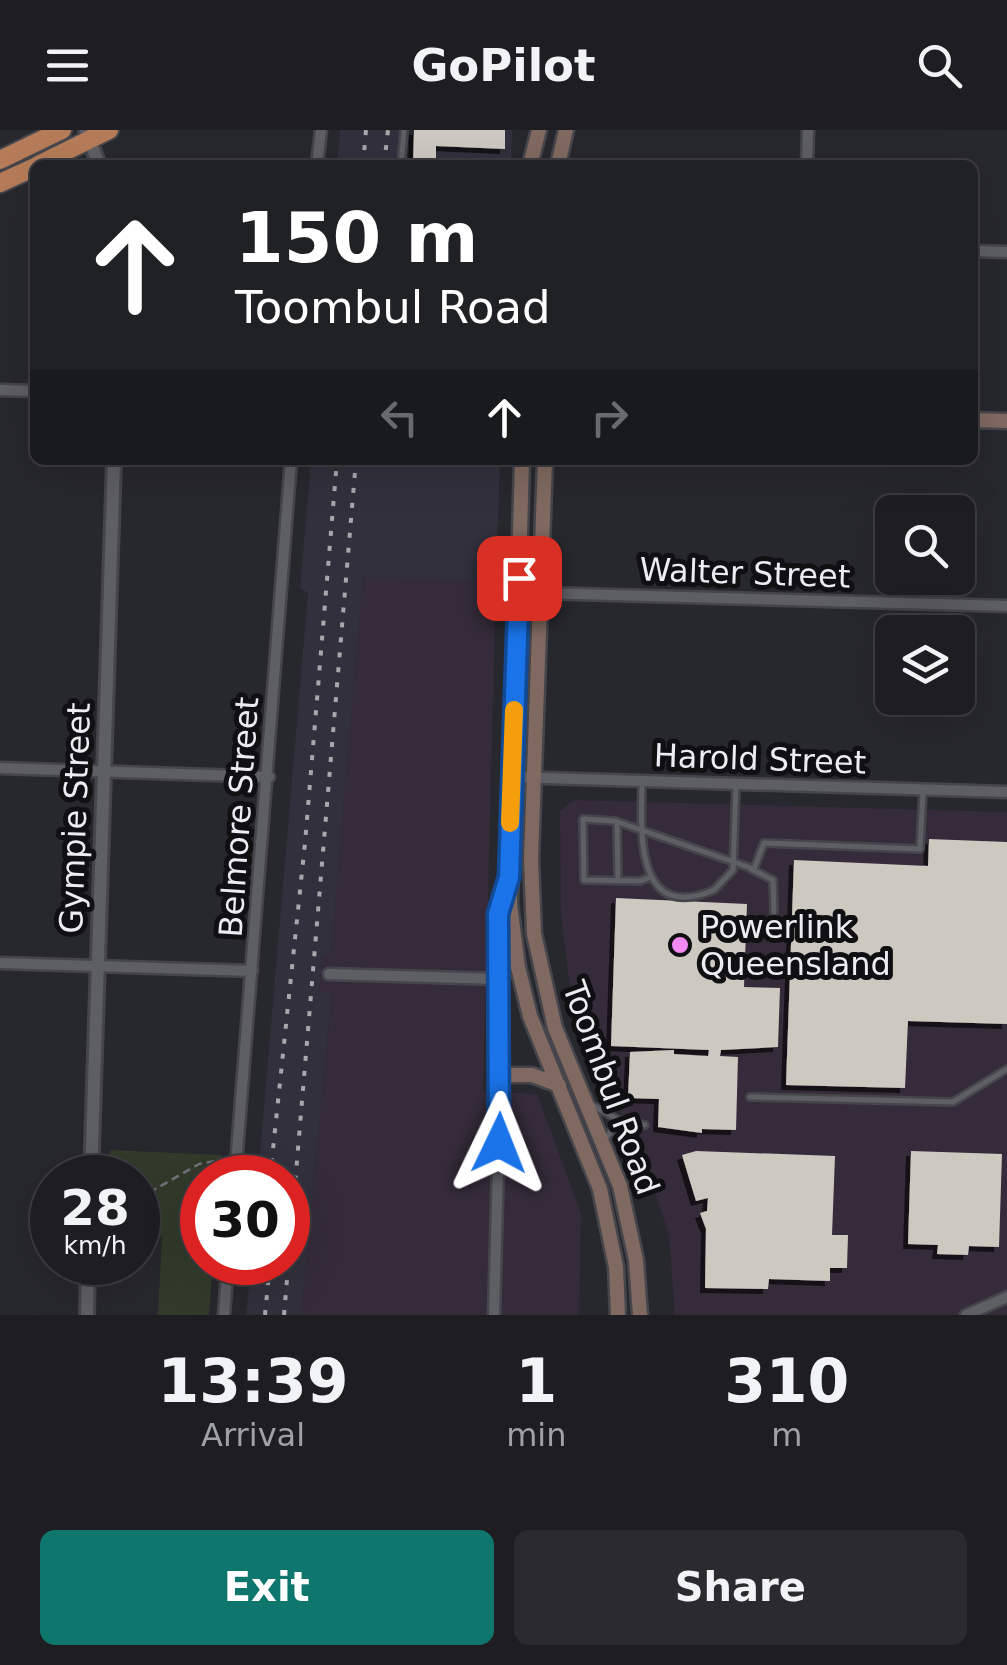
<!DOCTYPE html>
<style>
body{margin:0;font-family:"DejaVu Sans",sans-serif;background:#2a2a2f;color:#f1f3f6;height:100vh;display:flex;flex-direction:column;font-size:38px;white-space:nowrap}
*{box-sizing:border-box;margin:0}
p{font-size:32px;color:#a0a2a5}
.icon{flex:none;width:55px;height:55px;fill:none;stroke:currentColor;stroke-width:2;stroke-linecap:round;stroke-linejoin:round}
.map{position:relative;height:1185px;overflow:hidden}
.side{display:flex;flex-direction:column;background:#1d1d22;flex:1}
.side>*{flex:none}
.banner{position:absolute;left:30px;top:30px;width:948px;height:305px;border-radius:15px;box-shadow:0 10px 40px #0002,0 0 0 2px #3b3b40;background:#202124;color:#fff;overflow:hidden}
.controls{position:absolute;left:875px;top:365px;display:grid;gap:20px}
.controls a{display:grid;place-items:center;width:100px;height:100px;border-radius:15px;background:#1d1d22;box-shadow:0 10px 40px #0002,0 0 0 2px #3b3b40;font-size:50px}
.speed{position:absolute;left:30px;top:1025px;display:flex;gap:20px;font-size:50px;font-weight:700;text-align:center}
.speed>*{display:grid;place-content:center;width:130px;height:130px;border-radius:50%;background:#1d1d22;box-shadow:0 10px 40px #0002,0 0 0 2px #3b3b40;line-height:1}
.speed small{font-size:25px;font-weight:400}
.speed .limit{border:15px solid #d22;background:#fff;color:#111}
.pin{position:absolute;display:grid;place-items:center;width:85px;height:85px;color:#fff;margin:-42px;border-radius:20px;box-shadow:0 5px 15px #0006}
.me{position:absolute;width:110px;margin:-55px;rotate:2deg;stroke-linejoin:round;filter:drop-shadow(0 0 8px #0008)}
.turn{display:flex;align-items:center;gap:35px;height:210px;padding:0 40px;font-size:45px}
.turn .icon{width:130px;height:130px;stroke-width:2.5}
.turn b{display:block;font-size:70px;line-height:85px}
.lanes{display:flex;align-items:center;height:95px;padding:0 40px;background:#0003;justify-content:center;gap:50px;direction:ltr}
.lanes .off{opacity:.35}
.eta{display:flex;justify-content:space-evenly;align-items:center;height:170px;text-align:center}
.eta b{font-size:60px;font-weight:700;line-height:70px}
.primary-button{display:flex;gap:20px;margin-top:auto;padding:20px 40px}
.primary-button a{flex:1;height:115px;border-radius:15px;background:#0f766e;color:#fff;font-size:40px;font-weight:700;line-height:115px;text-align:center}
.primary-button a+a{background:#2a2a2f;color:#f1f3f6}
header{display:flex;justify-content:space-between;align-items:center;height:130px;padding:0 40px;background:#1d1d22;font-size:45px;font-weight:700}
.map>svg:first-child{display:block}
</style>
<header><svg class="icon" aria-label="menu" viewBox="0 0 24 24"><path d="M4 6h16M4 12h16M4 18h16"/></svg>GoPilot<svg class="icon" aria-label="search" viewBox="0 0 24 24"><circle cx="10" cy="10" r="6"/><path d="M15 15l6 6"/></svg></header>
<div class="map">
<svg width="1007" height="1185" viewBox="0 0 1007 1185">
<defs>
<filter id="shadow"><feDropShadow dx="-5" dy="5" stdDeviation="0" flood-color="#0009"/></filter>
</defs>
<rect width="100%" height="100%" fill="#27272e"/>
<path fill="#31303c" d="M340,0H400L396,35H337Z
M414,0H512L511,35H411Z
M311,330H500L496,451L363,448L331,825H323L319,861L332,862L301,1185H246L251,1133L288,1132V1048L258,1047L308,463L300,458Z"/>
<path fill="#352b3a" d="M363,447L496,451L483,961L537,964L581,1083L579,1185H301L332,863L319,861L323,824H331Z
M573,670L1007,682V1185H675L669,1105L647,1039L581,900L570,857L561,785L560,681Z"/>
<path fill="#323b2b" d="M110,1020L222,1025L220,1047L202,1048V1132L213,1133L209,1185H158L162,1107L138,1106V1048L109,1047Z"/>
<path fill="#cdc8c0" filter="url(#shadow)" d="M414,0H505V19L436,16V35H413Z
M929,709L1007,712V894L908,891L905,958L786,955L794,730L928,736Z
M616,768L747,774L744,857L780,858L778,917L721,920L720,926L738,927L736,1000L702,999V1003L658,997L659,969L628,968L630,922L674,920V924L708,926L709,920L611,916Z
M696,1021L835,1026L832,1105H848L847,1138H830V1151L769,1149L768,1159L705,1158L706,1099L700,1083L707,1081L708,1068L696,1071L682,1025Z
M911,1021L1002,1024L999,1117L969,1116L968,1125L937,1124L938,1115L908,1114Z"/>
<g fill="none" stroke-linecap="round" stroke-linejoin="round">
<g stroke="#45454b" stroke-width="10">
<path id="service" d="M401,35L404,0
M642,653C641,700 634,794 714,760L733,740L736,656
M617,692L618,751
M751,739L773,750L774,782
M651,747L640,751L584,750L583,689L615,691L754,739L764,713L920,719L923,662
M750,967L953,972L1007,939
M592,975L619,990L645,995
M604,1011L619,990"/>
</g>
<g stroke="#45454b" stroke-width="15">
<path id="minor" d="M317,35L321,0
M807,35L808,0
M973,121L1007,122
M0,260L35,261
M541,463L1007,476
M0,638L269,647
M512,647L1007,662
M0,833L252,841
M329,844L497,849
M235,1048L291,330
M224,1185L228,1132
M494,1185L501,920L498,784L506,758
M966,1185L1007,1167"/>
</g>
<g stroke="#45454b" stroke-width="18">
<path id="tertiary" d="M86,0L99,35
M91,1048L114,330
M87,1185L88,1132"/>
</g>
<g stroke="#45454b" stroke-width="19">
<path id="secondary" d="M530,35L539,0
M558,35L566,0
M972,290L1007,291
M522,330L510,774L518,837L530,886L600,1059L616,1137L618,1185
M545,330L531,729L534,804L555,898L620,1056L636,1130L640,1185
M501,945H532L559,955"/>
</g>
<g stroke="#45454b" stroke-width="22">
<path id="trunk" d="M0,30L62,0
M38,35L109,0
M0,53L35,37"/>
</g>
<path stroke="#727278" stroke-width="2.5" stroke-dasharray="8 5" stroke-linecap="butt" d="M138,1069L199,1034L226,1029"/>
<use href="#service" stroke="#5e5e65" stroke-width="5"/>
<use href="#minor" stroke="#5e5e65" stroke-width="10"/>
<use href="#tertiary" stroke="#5e5e65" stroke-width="12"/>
<use href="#secondary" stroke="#7f6960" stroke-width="14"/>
<use href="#trunk" stroke="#b67c59" stroke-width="18"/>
<path stroke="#a7a7ac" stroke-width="4" stroke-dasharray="5 10" stroke-linecap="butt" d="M363,35L366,0
M384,35L388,0
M270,1048L305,713L337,330
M265,1185L270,1132
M284,1185L356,330"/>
</g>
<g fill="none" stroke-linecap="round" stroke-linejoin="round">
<g stroke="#114b97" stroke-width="25">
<path id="route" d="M499,1013L498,784L509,747L519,448"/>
</g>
<use href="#route" stroke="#1a73e8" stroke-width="18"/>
<path stroke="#f59e0b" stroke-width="18" d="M510,693L514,580"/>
</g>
<circle fill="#f28af2" stroke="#101013" stroke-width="4" cx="680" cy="815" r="10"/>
<g text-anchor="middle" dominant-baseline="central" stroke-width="10" stroke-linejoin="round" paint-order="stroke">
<g font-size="32" fill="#ededf1" stroke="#101013">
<text transform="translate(745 443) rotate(2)">Walter Street</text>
<text transform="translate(760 629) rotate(2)">Harold Street</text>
<text transform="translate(239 687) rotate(-86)">Belmore Street</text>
<text transform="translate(75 688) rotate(-88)">Gympie Street</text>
<text transform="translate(611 958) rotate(70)">Toombul Road</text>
</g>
<g font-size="32" fill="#ededf1" stroke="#101013" text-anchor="start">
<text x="700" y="797">Powerlink<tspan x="700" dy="37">Queensland</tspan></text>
</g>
</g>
</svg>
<div class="controls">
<a><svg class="icon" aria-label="search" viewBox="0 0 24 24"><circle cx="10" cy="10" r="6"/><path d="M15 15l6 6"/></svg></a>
<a><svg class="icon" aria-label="layers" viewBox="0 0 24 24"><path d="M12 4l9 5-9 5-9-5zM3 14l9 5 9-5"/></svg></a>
</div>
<div class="speed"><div>28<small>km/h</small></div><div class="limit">30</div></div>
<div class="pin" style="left:519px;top:448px;background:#d93025"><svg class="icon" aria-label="arrive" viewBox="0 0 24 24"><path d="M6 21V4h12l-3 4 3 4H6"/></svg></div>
<svg class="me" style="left:499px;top:1013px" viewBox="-20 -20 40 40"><path d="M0-17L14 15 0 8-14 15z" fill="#1a73e8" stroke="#fff" stroke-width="4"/></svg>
<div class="banner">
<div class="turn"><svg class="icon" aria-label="ahead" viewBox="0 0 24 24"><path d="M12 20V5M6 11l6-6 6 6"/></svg><div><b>150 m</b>Toombul Road</div></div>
<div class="lanes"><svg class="icon off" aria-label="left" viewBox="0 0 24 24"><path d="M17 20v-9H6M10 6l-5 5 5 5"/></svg><svg class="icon" aria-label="ahead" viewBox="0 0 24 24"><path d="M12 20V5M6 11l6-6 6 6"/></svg><svg class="icon off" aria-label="right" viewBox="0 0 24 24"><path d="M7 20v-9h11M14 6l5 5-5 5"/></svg></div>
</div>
</div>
<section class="side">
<div class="eta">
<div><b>13:39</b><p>Arrival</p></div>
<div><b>1</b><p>min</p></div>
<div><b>310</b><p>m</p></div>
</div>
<div class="primary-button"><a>Exit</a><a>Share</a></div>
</section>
